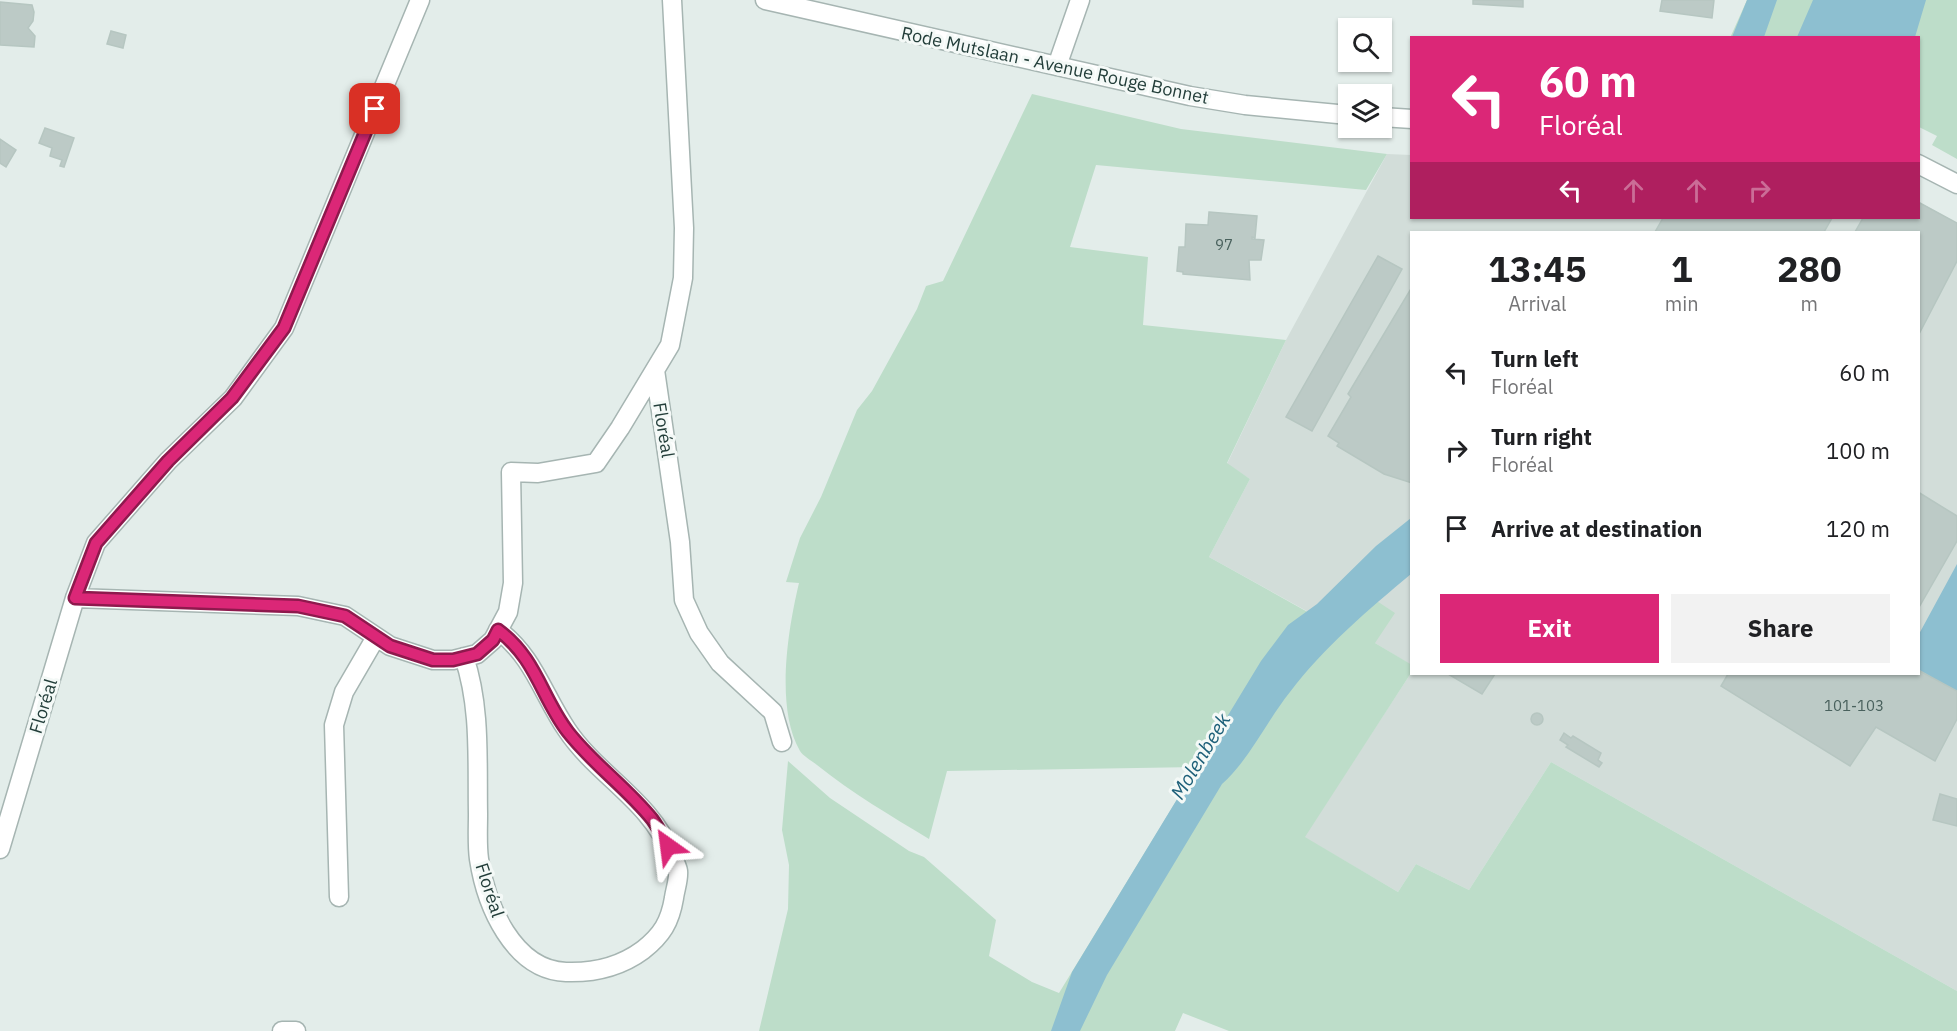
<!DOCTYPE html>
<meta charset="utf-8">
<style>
body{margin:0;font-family:"IBM Plex Sans",sans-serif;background:#f2f2f2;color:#202124;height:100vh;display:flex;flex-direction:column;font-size:22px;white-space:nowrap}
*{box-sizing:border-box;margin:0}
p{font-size:20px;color:#757577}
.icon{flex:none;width:33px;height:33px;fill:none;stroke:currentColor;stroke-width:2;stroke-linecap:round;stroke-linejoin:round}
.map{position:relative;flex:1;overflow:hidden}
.sheet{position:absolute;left:1410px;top:231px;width:510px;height:444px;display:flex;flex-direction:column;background:#fff;border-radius:0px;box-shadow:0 2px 4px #0004}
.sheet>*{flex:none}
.top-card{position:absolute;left:1410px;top:36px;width:510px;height:183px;border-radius:0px;box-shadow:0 2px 4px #0004;background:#db2777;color:#fff;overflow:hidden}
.tools{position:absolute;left:1338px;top:18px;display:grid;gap:12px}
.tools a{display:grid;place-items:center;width:54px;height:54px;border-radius:0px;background:#fff;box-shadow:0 2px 4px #0004;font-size:30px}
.pin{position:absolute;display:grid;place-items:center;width:51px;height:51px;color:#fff;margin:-26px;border-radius:12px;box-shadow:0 3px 9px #0006}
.me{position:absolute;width:66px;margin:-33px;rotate:329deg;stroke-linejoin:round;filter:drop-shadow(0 0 4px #0008)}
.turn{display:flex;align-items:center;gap:21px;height:126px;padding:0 30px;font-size:27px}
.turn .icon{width:78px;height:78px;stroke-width:2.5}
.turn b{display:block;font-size:42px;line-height:51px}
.lanes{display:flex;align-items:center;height:57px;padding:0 30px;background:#0003;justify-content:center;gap:30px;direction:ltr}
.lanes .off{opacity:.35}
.eta{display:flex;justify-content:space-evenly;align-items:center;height:102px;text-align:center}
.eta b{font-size:36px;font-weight:800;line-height:42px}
.primary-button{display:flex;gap:12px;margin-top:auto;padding:12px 30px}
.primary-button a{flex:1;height:69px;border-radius:0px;background:#db2777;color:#fff;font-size:24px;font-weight:800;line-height:69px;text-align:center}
.primary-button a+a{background:#f2f2f2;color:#202124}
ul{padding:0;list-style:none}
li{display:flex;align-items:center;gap:18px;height:78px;padding:0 30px}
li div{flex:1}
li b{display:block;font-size:22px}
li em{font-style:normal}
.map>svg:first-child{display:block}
</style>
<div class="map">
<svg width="1957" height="1031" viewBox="0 0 1957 1031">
<rect width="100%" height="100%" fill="#e3edea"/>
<path fill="#d2ddd9" d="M1387,154L1411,155L1412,218H1918L1919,202L1957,223V991L1551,762L1469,890L1416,864L1398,892L1304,837L1411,673L1918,674V232H1412L1411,665L1375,643L1323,620L1209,557L1250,479L1227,464L1286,340Z"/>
<path fill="#bdddc9" d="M1747,0H1957V159L1932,145L1937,136L1919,127L1918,38H1730Z
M1032,94L1181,129L1387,154L1366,190L1096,165L1070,247L1148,257L1143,325L1286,340L1227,463L1250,479L1209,557L1322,620L1357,588L1395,613L1375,643L1412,665L1411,673L1305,837L1398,892L1416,864L1469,890L1551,762L1957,991V1031H1229L1183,1013L1175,1031H759L788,909L789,865L782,830L788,761L830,798L909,851L924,857L996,920L989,956L1032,982L1059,993L1197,767L947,771L929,839C891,816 852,793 817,765C812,761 803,756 800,751C775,708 788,629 799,583L786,582L800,538L821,497L857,410L872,391L917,309L926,286L943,281Z"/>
<path fill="#8dbfd0" d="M1747,0H1777L1764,37H1732Z
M1813,0H1926L1915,37H1797Z
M1411,518V574C1368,610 1324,647 1290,692C1266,722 1250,759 1222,784L1107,975L1080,1031H1051L1072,972L1261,661L1288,625L1317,604L1376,546Z
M1957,564V692L1919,670V634Z"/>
<path fill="#bccac6" stroke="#b6c6c1" stroke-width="1.5" d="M1473,0H1523V7L1473,4Z
M1662,0H1714L1712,18L1660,11Z
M0,2L32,5L34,12L33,21L28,28L35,36L34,47L0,45Z
M111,31L126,35L123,48L107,44Z
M45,128L74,138L64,167L60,166L62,160L50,156L52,148L39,143Z
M0,139L16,150L6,167L0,163Z
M1918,202L1957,223V261L1918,336V232H1855L1863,218H1918Z
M1209,212L1257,216L1255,238L1252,237V239L1264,240L1261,260H1249L1250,280L1183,274V272L1177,271L1179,247H1185L1186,224L1208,225Z
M1663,218H1832L1824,232H1655Z
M1378,256L1402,269L1312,431L1286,417Z
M1412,287V483L1384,474L1337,446L1339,443L1328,436L1351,397L1348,394Z
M1918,492L1957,516V541L1918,609Z
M1918,670L1957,691V719L1935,761L1876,727L1850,766L1721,686L1728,674H1918Z
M1448,674H1495L1482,694Z
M1531 719a6 6 0 1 1 12 0a6 6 0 1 1-12 0Z
M1564,733L1571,738L1573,736L1601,753L1598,760L1602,763L1599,767L1566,747L1568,745L1560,740Z
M1940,794L1957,799V826L1933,820Z"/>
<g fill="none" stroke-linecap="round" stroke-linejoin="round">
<g stroke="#a6b5b2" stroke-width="21">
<path id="minor" d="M765,0L1190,96L1245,105L1348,115
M1057,66L1080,0
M1382,117L1412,119
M1918,164L1957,184
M655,370L680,542L684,600L699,633L720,663L773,712L782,742
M75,598L298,606L345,616L390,646L433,660H453L477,654L493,640L508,612L513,583L511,472L538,473L596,463L620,428L670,345L683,278L684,228L672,0
M464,657C481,707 477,761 478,814C478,829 477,845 479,859C486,905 513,970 566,972C594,973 620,967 643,950C662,935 670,922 674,898C675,890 679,879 678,871C677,865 673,859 671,854C652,802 597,775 567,730C543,695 534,657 498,630
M0,849L75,598L96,543L168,461L233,398L284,328L420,0
M339,897L334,725L344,692L376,637
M282,1031H296"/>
</g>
<use href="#minor" stroke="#fff" stroke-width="18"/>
</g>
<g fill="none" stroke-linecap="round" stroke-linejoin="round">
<g stroke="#8e194d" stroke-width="15">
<path id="route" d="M375,109L284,328L232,398L168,461L96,543L75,598L298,606L345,616L390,646L433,660H453L477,654L493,640L498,630C537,659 541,697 568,732C593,764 626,787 652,819C658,827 663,837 668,846"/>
</g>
<use href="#route" stroke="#db2777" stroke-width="10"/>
</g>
<g text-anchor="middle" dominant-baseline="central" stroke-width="6" stroke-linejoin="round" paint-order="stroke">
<g font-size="15" fill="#49615d">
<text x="1224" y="244">97</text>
<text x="1854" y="705">101-103</text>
</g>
<g font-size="18" fill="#233e3a" stroke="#f4f9f7">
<text transform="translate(1055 65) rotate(12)">Rode Mutslaan - Avenue Rouge Bonnet</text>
<text transform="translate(664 430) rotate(81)">Floréal</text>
<text transform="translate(43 706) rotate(-73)">Floréal</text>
<text transform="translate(490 890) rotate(72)">Floréal</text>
</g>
<g font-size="20" font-style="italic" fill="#1e6079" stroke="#f4f9f7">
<text transform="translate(1200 756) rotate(-59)">Molenbeek</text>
</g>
</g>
</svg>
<div class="tools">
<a><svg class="icon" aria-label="search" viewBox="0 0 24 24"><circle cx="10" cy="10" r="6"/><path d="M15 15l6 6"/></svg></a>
<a><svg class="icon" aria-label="layers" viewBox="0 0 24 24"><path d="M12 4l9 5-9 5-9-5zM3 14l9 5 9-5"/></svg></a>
</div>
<div class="pin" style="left:375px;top:109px;background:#d93025"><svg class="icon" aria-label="arrive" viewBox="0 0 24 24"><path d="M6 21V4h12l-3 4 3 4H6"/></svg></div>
<svg class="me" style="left:668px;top:846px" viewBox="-20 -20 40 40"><path d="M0-17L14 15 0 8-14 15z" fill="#db2777" stroke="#fff" stroke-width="4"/></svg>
<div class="top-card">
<div class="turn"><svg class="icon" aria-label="left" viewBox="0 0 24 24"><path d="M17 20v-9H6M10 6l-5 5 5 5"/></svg><div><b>60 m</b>Floréal</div></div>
<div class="lanes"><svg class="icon" aria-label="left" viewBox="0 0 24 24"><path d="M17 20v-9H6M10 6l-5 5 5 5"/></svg><svg class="icon off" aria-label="ahead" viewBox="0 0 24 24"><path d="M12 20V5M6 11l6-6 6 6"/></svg><svg class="icon off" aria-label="ahead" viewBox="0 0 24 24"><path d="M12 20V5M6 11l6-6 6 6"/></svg><svg class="icon off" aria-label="right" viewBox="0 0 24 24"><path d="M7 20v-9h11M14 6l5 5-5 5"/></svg></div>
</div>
<section class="sheet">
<div class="eta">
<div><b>13:45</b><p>Arrival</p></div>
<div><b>1</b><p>min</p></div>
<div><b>280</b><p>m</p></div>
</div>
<ul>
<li><svg class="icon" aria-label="left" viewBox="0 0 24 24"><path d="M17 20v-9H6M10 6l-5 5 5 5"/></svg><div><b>Turn left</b><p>Floréal</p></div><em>60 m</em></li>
<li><svg class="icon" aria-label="right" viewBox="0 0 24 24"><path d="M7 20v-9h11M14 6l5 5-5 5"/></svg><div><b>Turn right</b><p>Floréal</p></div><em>100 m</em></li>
<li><svg class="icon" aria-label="arrive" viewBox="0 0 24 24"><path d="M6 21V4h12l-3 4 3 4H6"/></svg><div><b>Arrive at destination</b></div><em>120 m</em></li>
</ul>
<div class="primary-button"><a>Exit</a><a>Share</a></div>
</section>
</div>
